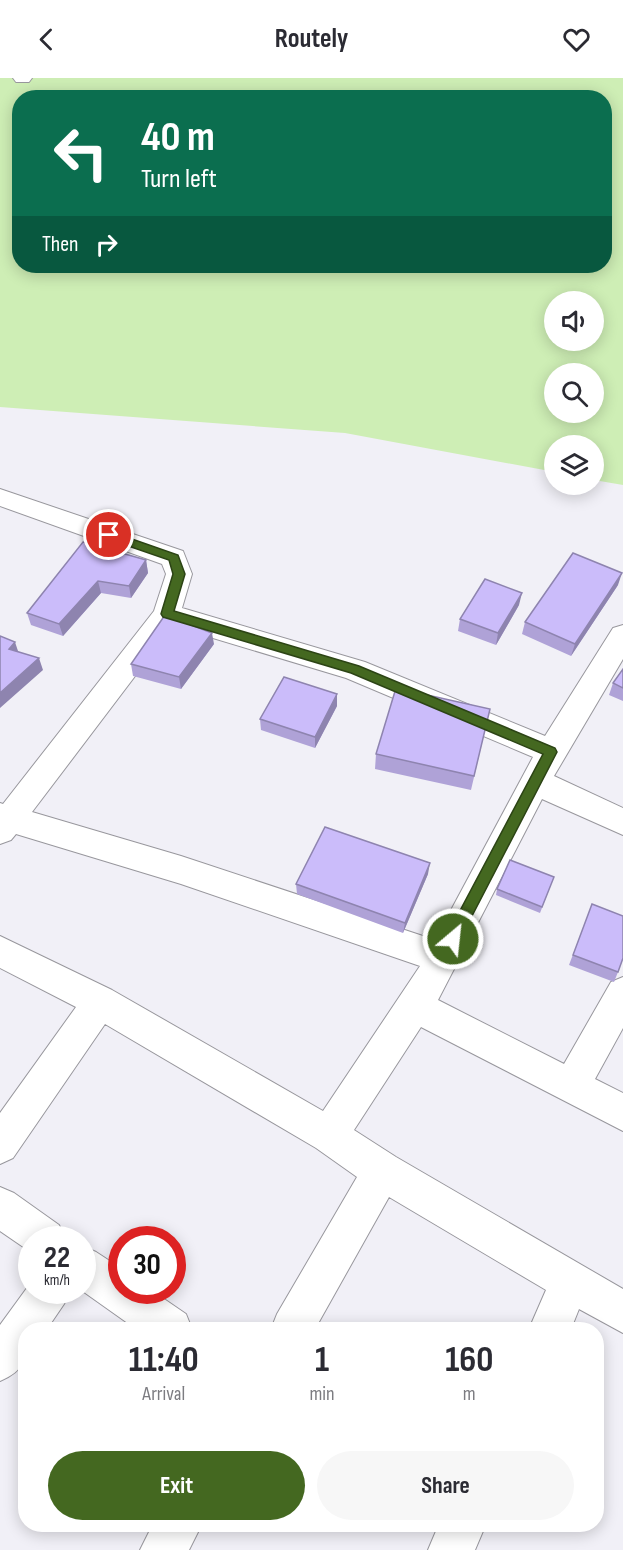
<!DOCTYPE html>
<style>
body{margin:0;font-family:"Sofia Sans Condensed",sans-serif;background:#f7f7f7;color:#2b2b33;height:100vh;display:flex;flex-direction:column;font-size:22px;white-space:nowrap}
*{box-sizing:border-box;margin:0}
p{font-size:20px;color:#7c7c81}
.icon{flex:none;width:33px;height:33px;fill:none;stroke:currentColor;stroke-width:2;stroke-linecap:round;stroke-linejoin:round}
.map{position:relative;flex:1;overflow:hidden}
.drawer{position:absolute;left:18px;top:1244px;width:586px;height:210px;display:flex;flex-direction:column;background:#fff;border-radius:24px;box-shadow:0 3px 15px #0003}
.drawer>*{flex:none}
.guide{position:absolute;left:12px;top:12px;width:600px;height:183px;border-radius:24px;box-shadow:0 3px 15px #0003;background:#0b6e4f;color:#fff;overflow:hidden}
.tools{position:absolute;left:544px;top:213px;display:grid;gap:12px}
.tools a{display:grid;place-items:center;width:60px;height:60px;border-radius:50%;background:#fff;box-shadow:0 3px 15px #0003;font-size:30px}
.speed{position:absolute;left:18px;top:1148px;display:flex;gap:12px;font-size:30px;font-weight:700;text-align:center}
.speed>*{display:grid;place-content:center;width:78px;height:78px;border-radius:50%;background:#fff;box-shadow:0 3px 15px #0003;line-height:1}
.speed small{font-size:15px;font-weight:400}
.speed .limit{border:9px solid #d22;background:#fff;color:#111}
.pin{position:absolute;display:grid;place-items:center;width:51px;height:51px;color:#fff;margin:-26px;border:3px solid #fff;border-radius:50%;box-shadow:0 2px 6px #0007}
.me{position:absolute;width:66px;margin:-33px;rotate:28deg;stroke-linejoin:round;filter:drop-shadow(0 0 4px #0008)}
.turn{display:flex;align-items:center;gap:21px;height:126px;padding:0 30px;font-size:27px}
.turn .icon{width:78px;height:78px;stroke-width:2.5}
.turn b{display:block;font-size:42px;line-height:51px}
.then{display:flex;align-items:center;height:57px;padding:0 30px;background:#0003;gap:12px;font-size:22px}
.eta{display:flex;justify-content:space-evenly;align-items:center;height:102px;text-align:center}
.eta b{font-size:36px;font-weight:700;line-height:42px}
.button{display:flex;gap:12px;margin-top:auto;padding:12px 30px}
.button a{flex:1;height:69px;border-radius:36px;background:#446820;color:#fff;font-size:24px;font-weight:700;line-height:69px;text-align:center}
.button a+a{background:#f7f7f7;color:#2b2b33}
header{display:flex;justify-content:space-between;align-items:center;height:78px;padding:0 30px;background:#fff;font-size:27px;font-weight:700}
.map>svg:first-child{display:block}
</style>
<header><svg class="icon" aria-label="back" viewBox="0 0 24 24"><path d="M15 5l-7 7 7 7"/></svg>Routely<svg class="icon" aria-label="heart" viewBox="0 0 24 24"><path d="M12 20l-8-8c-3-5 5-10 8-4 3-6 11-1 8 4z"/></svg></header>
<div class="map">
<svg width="623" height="1472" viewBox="0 0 623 1472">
<rect width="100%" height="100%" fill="#f1f0f7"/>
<path fill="#ceeeb5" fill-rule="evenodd" d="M0,0H623V407L594,402V368H555V394L345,355L0,329ZM20,20H604V188H20ZM555,224H594V262H555ZM555,296H594V334H555Z"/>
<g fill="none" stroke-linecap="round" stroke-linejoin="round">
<g stroke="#98979d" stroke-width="2">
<path id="minor" d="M13,0H32L29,4H16Z
M0,411L183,473L192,496L182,530L365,584L545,658L613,550L623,547V581L554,698L623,730V757L542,721L438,922L564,986L611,904L623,899V950L595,1001L623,1015V1053L421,949L354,1052L396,1079L623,1211V1255L579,1231L571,1251H529L546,1212L389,1119L315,1251H271L277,1236L357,1099L316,1070L105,946L13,1080L0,1086V1035L76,929L0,890V858L112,912L323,1033L420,888L181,806L16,756L11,762L0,766V725L3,726L154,533L166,496L162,486L0,428ZM173,548L346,600L533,679L435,862L181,778L32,734Z
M0,1109L14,1115L59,1147L65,1161H32V1175L0,1153Z
M82,1168L96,1174L122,1191V1212H151L186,1236L192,1251H136L81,1212Z
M32,1203V1212H70L64,1226L47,1251H26C26,1279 28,1291 0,1303V1247Z
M153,1446H202L189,1472H140Z
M439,1446H486L475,1472H428Z"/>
</g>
<use href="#minor" fill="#fff" fill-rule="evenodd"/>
</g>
<path fill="#afa2d7" d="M83,464L146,482L148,495L131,520L101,515L63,558L31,547L27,535Z
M618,507L571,578L522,556L525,544Z
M519,527L496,567L458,553L460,541Z
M214,566L181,611L133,598L131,586Z
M623,591V623L609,617L613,605Z
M337,628L315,670L261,652L260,641Z
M490,631L471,712L375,691L376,676Z
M428,796L403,855L297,816L296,806Z
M554,799L540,835L496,817L497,811Z
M592,826L618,894L614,904L569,887Z"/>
<path fill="#8e84af" d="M146,482L148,495L131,520L129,508Z
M622,495L618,507L571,578L575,566Z
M98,503L101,515L63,558L59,546Z
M522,515L519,527L496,567L498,555Z
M212,555L214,566L181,611L179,599Z
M15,564L19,576L9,571Z
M39,580L43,592L0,630V615Z
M337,616V628L315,670V659Z
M430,785L428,796L403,855L405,845Z"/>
<path fill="#cbbcfa" stroke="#8e84af" stroke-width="1.5" d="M83,464L146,482L129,508L98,503L59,546L27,535Z
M573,475L622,495L575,566L525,544Z
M485,501L522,515L498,555L460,541Z
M165,537L212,555L179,599L131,586Z
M0,558L15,564L9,571L39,580L0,615Z
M623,591V610L613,605Z
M284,599L337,616L315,659L260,641Z
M396,610L490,631L474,698L376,676Z
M325,749L430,785L405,845L296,806Z
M510,782L554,799L542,829L497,811Z
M592,826L623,838V880L618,894L573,877Z"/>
<path fill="#446820" stroke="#2c4415" stroke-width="1.5" d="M109,453L178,477L185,496L174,533L359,588L555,670L557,674L458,865L453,867L448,865L445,861L543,676L351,595L163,539L161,536L173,496L169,482L105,460V454Z"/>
</svg>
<div class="tools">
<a><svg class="icon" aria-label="sound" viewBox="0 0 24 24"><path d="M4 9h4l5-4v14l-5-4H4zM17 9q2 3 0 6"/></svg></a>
<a><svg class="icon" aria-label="search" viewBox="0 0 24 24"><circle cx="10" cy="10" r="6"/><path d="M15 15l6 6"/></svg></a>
<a><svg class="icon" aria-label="layers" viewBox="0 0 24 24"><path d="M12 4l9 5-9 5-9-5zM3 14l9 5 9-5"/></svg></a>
</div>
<div class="speed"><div>22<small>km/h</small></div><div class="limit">30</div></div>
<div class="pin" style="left:109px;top:457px;background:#d93025"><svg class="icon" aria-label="arrive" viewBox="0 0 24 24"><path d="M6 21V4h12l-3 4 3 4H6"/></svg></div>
<svg class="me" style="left:453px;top:861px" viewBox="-20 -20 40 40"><circle r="17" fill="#446820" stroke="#fff" stroke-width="3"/><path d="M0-11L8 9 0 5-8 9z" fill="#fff"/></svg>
<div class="guide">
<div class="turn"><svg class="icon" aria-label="left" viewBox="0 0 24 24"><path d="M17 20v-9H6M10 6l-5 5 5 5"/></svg><div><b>40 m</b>Turn left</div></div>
<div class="then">Then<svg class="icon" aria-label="right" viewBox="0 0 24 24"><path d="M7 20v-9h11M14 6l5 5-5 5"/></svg></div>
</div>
<section class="drawer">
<div class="eta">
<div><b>11:40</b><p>Arrival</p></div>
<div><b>1</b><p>min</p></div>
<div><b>160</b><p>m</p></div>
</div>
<div class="button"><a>Exit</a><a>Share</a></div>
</section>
</div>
